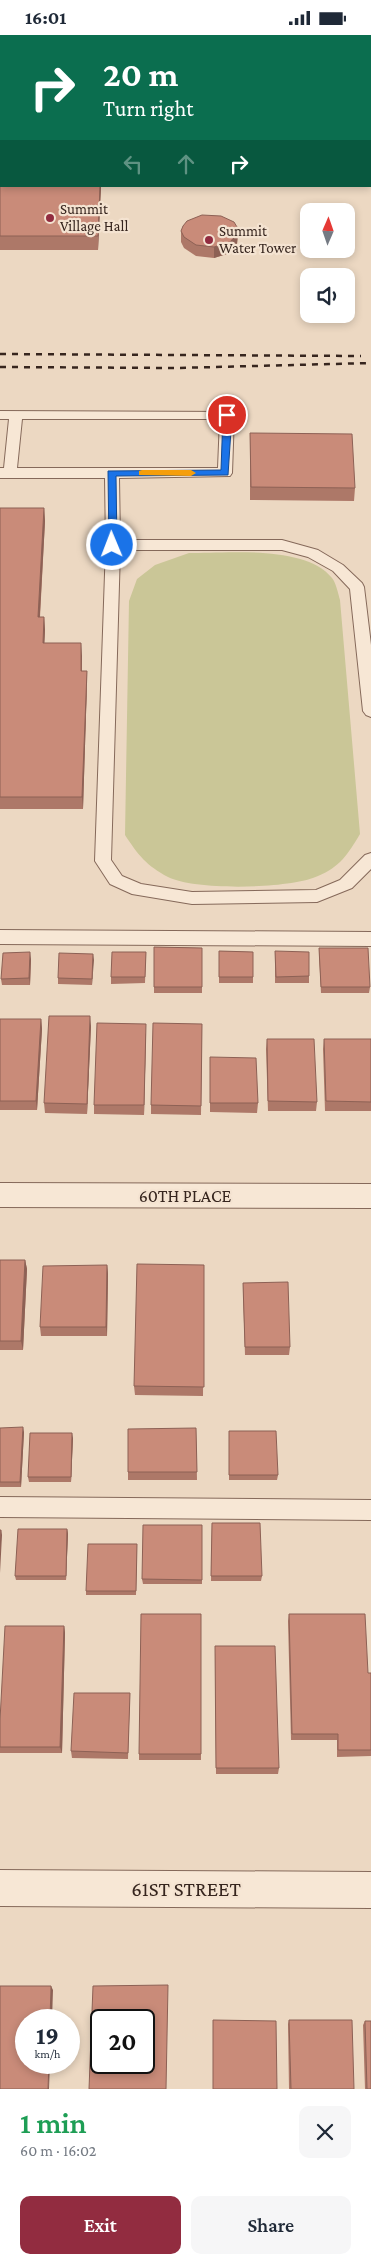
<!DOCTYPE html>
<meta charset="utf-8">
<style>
body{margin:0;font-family:"Crimson Pro",serif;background:#f6f6f7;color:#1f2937;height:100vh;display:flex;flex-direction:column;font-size:19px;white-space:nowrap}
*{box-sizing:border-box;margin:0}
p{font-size:16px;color:#747a83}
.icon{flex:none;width:28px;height:28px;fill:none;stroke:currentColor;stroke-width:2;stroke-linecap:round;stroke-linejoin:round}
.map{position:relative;height:2054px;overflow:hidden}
.details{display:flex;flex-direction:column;background:#fff;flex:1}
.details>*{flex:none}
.top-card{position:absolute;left:0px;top:0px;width:371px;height:152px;box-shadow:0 2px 8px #0003;background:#0b6e4f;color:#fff;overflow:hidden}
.needle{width:32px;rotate:2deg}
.tools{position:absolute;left:300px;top:168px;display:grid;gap:10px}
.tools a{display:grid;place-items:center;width:55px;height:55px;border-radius:10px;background:#fff;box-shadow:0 2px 8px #0003;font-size:25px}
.speed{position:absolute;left:15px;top:1974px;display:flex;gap:10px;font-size:25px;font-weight:700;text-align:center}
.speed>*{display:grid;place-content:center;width:65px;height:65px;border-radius:50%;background:#fff;box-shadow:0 2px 8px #0003;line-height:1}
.speed small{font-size:12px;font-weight:400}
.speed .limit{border:2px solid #111;border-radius:8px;background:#fff;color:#111}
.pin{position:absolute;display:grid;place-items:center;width:42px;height:42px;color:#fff;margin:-21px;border:2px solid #fff;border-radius:50%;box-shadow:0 1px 5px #0007}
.me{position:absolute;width:55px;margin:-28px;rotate:359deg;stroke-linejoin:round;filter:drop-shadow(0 0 4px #0008)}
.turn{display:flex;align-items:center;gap:18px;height:105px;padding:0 20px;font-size:22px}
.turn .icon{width:65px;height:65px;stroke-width:2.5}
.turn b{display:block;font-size:35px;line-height:42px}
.lanes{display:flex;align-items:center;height:48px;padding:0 20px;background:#0003;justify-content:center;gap:25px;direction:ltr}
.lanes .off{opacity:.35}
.round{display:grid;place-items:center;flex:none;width:52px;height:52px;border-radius:10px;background:#f6f6f7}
.overview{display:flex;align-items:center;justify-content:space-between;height:85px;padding:0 20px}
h1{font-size:30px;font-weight:600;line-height:38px;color:#1e9e55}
.primary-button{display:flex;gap:10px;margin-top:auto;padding:10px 20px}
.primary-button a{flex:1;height:58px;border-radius:10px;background:#922c40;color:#fff;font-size:20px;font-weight:600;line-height:58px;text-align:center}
.primary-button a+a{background:#f6f6f7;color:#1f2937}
.status{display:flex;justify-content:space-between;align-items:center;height:35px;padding:0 25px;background:#fff;direction:ltr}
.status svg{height:14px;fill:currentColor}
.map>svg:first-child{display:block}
</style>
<div class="status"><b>16:01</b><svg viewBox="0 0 49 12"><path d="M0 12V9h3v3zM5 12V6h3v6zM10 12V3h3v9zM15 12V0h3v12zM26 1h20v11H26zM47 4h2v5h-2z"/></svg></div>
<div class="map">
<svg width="371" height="2054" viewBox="0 0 371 2054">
<rect width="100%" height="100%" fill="#ecd8c2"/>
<path fill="#cac697" d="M189,518C226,518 306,510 332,543C336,548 338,558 340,565L360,799C348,819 340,832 318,841C290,854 196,856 168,842C147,831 138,820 125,800L129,566L137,544L155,530Z"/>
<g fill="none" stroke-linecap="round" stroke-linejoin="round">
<g stroke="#85695a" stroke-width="2">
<path id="lane" d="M0,376L232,377L234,380L232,438L230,441L119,443L120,505H282L318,515L343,530L362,548L364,552L371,610V682L366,680L363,676L350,554L333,536L308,522L282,515H120L111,825L122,841L141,849L192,857L316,855L340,845L365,820L371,818V834L352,853L317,867L192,869L132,859L110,849L95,826L106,510L105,443H0V433H4L9,384H0ZM22,384H220L218,433H17Z
M0,895L371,897V911L0,909Z
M0,1462L371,1465V1485L0,1482Z"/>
</g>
<g stroke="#85695a" stroke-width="2">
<path id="street" d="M0,72L1,73V84H0Z
M370,74H371V86H370Z
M0,1148L371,1149V1173L0,1172Z
M0,1835L371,1837V1873L0,1871Z"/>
</g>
<use href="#lane" fill="#f7e7d5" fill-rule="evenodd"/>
<use href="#street" fill="#f7e7d5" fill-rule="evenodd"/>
<path stroke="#36251e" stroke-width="2.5" stroke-dasharray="6 6" stroke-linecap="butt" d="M0,319L361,321
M0,332L176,333L371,328"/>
</g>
<path fill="#ad7868" d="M0,13H1V45H0Z
M0,94L1,151H101L98,215H0Z
M181,196L238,198L237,209L230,218L214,223L196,221L184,213L181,207Z
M250,398L355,453L354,466L250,465Z
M0,473H44L45,486L40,582H44L45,595L44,608L82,621V636H87V648L83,774H0Z
M154,912L202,913V958H154Z
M319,913L370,952L369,958H321L319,919Z
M219,916L253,917V948H219Z
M275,916L309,941V948H275Z
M146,917L145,948L111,949V942Z
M93,919L92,950L58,949V943Z
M31,924L30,950H2L1,944Z
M0,984H41L42,994L37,1075H0Z
M202,989L201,1080L151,1079V1070Z
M91,991L87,1079L45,1078L44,1068Z
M146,998L144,1080L94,1079V1070Z
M267,1004L317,1067L316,1076H268L266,1014Z
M324,1004H371V1076H325L323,1014Z
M210,1022L258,1068L257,1078L210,1077Z
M0,1225H25L27,1234L23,1315H0Z
M107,1230L108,1239L107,1301H41L40,1292Z
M204,1230L203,1361L135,1360L134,1351Z
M243,1248L290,1312L289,1320H245L243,1257Z
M0,1393L24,1397L21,1452H0Z
M196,1393L197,1445H128V1437Z
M229,1396L278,1440L277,1445H229Z
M73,1403L71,1447H29L28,1442Z
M212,1488L262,1541L261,1546H211Z
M202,1490V1549H143L142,1544Z
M67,1494L68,1499L66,1545H16L15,1541Z
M137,1509L136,1560H86V1556Z
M201,1579V1725H139V1719Z
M289,1579L368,1638H371V1721L337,1722V1705H291L288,1586Z
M64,1591L65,1598L62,1718H0V1685Z
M215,1618L279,1733L278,1739H216Z
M130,1658L128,1724L72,1723L71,1716Z
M289,1985L354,2054H289L288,1989Z
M365,1986L371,2054H365L363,1990Z"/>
<path fill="#8d6155" d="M100,151H101L98,215V201Z
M238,198L237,209L230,218L214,223V212Z
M44,473L45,486L39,595L38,582Z
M44,582L45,595L44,620L43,608Z
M81,608L82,621L81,648Z
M87,636V648L83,774L82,762Z
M30,917L31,924L30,950L29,943Z
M93,919L94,925L92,950V944Z
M90,981L91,991L87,1079V1069Z
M41,984L42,994L37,1075L36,1066Z
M146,989V998L144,1080V1070Z
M25,1225L27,1234L23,1315L21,1306Z
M107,1230L108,1239L107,1301L106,1292Z
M23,1392L24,1397L21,1452L20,1447Z
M72,1398L73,1403L71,1447V1442Z
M67,1494L68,1499L66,1545V1541Z
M1,1495L2,1500L0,1538V1518Z
M64,1591L65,1598L62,1718L60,1712Z
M51,1951L53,1955L52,1985H50Z
M49,2028H50L49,2054H48Z"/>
<path fill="#c98b79" stroke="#8d6155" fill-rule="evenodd" d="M22,0H49V1H22Z
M119,0H153L152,1H119Z
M161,0H201V1H161Z
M0,13H1V38H0Z
M0,94H1V151H100L98,201H0Z
M202,180L221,181L234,187L237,192L238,198L230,207L214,212L196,210L184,202L181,196L183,191L187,186Z
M250,398L352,399L355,453L251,452Z
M0,473H44L38,582H44L43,608H81V636H87L82,762H0Z
M154,912L202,913V952H154Z
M319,913H368L370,952H321Z
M219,916L253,917V942H219Z
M275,916L309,917V941L276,942Z
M30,917L29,943L1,944L3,918Z
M112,917H146L145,942H111Z
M59,918L93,919L92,944L58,943Z
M49,981H90L87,1069L44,1068Z
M0,984H41L36,1066H0Z
M97,988L146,989L144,1070H94Z
M153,988L202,989L201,1071L151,1070Z
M267,1004H314L317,1067L268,1066Z
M324,1004H371V1067L326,1066Z
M210,1022L256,1023L258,1068H210Z
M0,1225H25L21,1306H0Z
M137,1229L204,1230V1352L134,1351Z
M107,1230L106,1292H40L43,1231Z
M288,1247L290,1312H245L243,1248Z
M23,1392L20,1447H0V1393Z
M196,1393L197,1437H128V1394Z
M229,1396H276L278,1440H229Z
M30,1398H72L71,1442H28Z
M212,1488H260L262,1541H211Z
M143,1490H202V1545L142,1544Z
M18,1494H67L66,1541H15Z
M0,1495H1L0,1518Z
M88,1509H137L136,1556H86Z
M141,1579H201V1719H139Z
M289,1579H365L368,1638H371V1715H338V1699H292Z
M5,1591H64L60,1712H0V1685Z
M215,1611H275L279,1733H216Z
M74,1658H130L128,1718L71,1716Z
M168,1950L166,2054H89L93,1951ZM101,1985H144V2028H101Z
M0,1951H51L50,1985H26V2028H49L48,2054H0Z
M213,1985L276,1986L277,2054H213Z
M289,1985H352L354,2054H291Z
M365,1986H371V2054H367Z"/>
<path fill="#1a73e8" stroke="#114b97" d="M227,377L232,380L228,440L116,441L117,510L116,512H109L108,436L221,435L223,380Z"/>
<path fill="#f59e0b" d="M142,435H191L196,438L191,441L139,440V436Z"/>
<g fill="#922c40" stroke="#f4e3d1" stroke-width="2">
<circle cx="50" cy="183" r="5"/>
<circle cx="209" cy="205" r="5"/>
</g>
<g text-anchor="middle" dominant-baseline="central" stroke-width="4.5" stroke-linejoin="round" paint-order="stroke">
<g font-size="15" fill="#36251e" stroke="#f4e3d1" text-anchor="start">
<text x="60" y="174">Summit<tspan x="60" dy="17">Village Hall</tspan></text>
<text x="219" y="196">Summit<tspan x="219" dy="17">Water Tower</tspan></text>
</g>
<g font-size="18" fill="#36251e" stroke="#f4e3d1">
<text x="185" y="1161">60TH PLACE</text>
</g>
<g font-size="21" fill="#36251e" stroke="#f4e3d1">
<text x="186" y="1854">61ST STREET</text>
</g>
</g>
</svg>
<div class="tools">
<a><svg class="needle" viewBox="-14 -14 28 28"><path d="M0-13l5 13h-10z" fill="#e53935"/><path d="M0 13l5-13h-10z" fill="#747a83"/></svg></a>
<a><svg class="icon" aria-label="sound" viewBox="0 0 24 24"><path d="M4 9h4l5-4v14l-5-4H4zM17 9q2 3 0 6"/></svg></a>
</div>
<div class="speed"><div>19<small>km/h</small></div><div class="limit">20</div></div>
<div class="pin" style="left:227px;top:380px;background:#d93025"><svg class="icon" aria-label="arrive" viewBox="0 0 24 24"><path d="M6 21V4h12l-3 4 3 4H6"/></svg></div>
<svg class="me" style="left:112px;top:510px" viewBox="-20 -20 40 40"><circle r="17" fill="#1a73e8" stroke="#fff" stroke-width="3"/><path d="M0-11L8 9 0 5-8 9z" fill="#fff"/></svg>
<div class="top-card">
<div class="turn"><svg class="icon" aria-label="right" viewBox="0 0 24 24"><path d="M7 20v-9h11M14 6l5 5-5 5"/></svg><div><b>20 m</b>Turn right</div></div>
<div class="lanes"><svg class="icon off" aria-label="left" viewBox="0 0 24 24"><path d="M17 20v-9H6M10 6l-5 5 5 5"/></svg><svg class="icon off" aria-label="ahead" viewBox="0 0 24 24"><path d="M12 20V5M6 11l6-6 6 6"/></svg><svg class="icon" aria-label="right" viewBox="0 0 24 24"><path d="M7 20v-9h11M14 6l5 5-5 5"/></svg></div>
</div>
</div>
<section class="details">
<div class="overview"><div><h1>1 min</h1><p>60 m · 16:02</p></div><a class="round"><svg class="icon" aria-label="close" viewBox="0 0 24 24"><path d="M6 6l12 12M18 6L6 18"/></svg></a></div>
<div class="primary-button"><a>Exit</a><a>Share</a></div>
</section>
